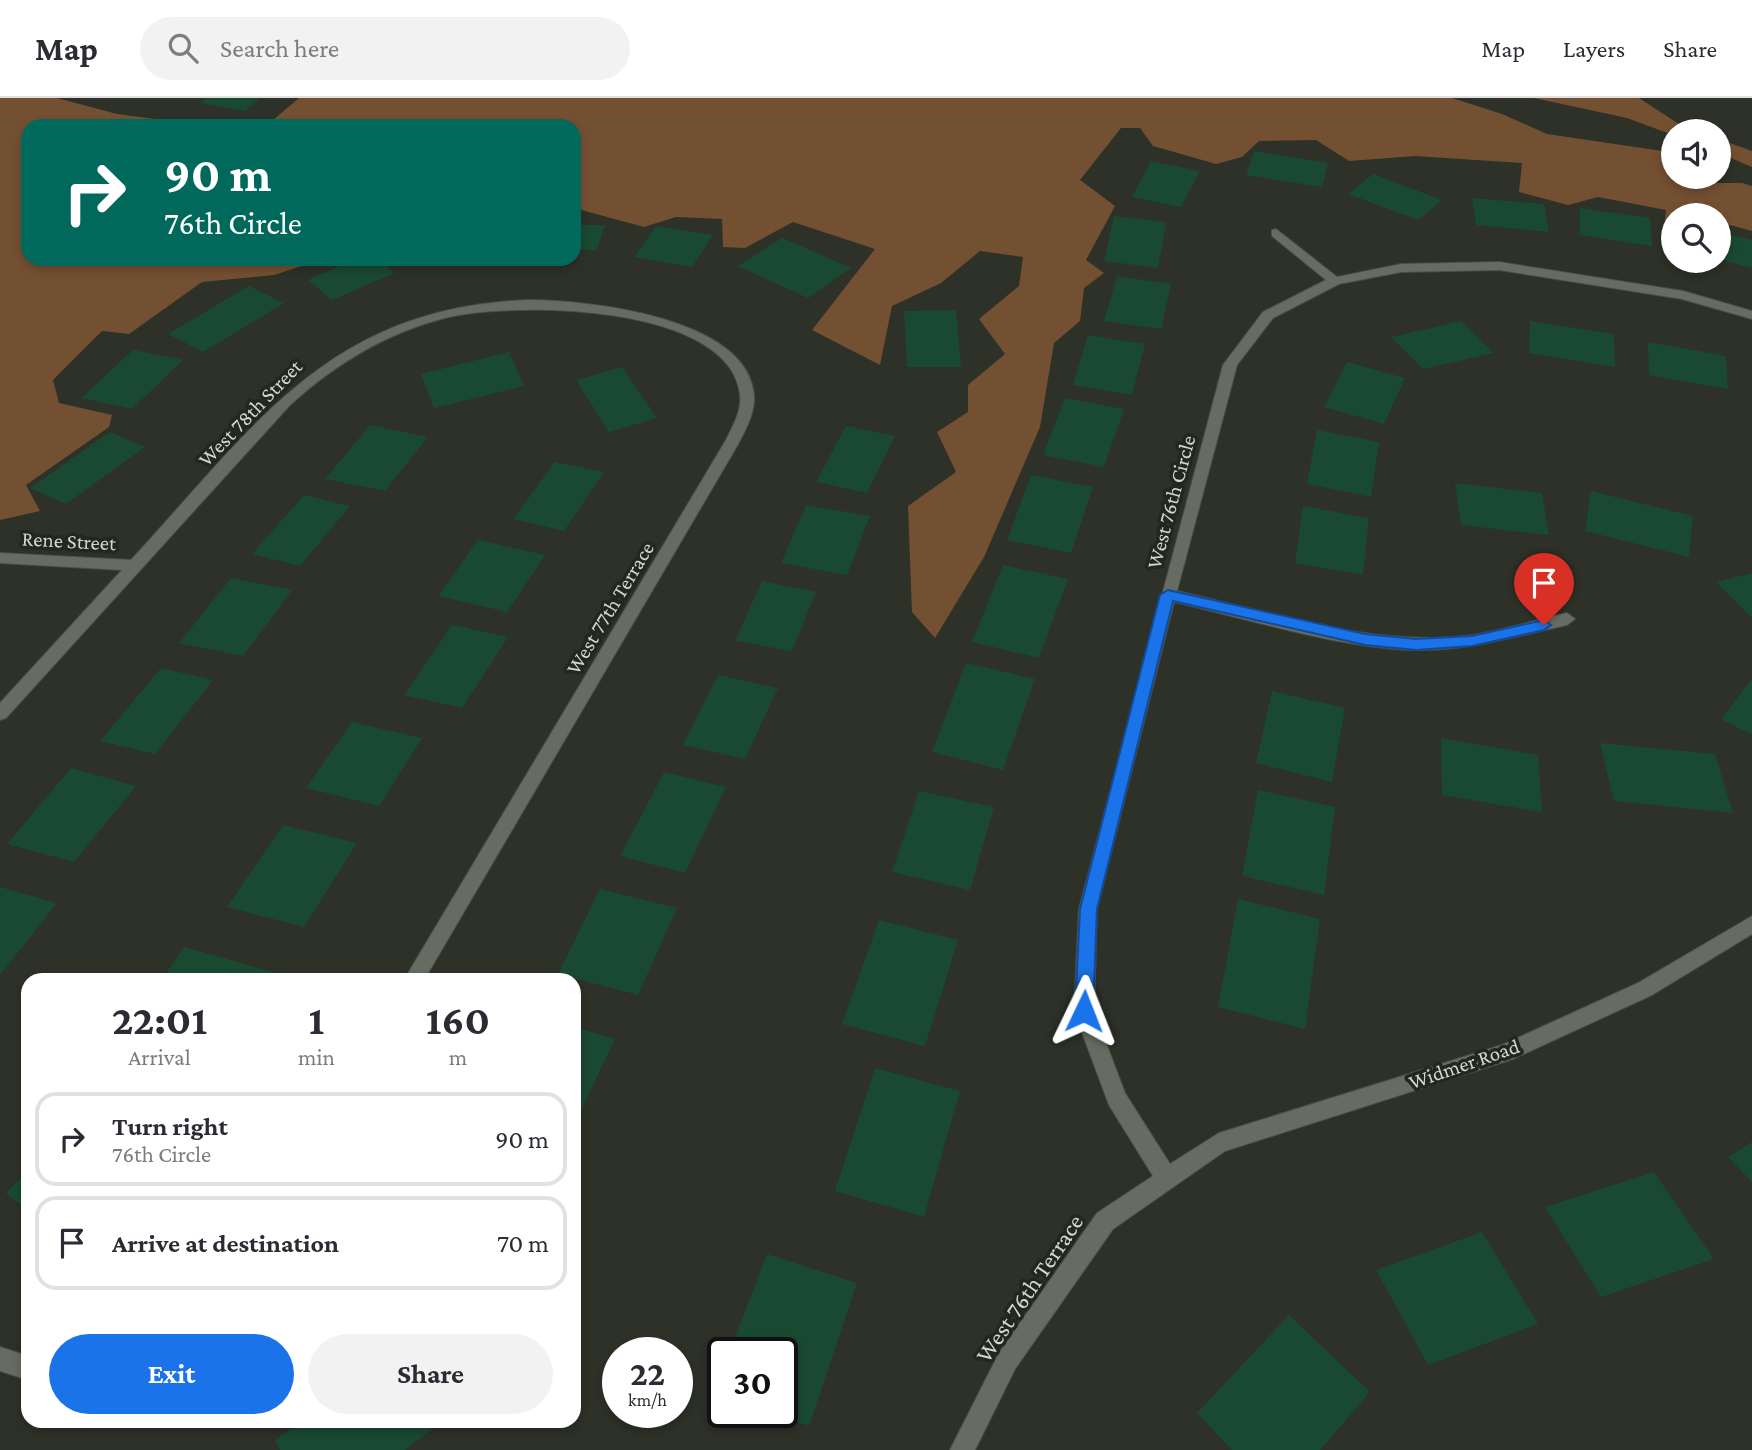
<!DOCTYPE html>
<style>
body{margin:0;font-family:"Crimson Pro",serif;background:#f2f2f3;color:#2b2b33;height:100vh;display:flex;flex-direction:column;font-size:26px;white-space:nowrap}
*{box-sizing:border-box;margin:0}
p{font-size:23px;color:#7c7c81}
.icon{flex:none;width:38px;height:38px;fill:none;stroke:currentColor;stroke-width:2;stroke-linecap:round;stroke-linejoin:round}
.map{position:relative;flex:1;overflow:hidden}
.panel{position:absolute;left:21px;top:875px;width:560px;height:455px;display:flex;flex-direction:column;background:#fff;border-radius:21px;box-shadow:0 4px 10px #0003}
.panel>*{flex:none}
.guide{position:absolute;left:21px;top:21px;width:560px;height:147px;border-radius:21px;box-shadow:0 4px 10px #0003;background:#00695c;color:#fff;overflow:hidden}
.tools{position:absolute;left:1661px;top:21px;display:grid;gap:14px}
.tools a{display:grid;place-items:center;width:70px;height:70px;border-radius:50%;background:#fff;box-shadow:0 4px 10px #0003;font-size:35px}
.speed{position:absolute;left:602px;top:1239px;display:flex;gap:14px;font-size:35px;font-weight:700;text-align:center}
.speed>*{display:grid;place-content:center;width:91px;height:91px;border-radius:50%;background:#fff;box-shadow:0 4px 10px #0003;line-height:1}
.speed small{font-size:18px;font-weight:400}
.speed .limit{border:4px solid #111;border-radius:10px;background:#fff;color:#111}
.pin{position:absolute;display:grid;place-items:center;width:60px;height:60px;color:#fff;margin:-72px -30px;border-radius:50% 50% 50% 0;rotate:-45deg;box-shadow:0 0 7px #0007}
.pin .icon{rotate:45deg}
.me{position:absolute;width:77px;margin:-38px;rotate:2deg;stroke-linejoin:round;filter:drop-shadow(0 0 5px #0008)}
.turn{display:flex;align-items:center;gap:24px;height:147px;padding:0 28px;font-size:32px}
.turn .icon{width:91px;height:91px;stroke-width:2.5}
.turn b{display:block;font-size:49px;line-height:60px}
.eta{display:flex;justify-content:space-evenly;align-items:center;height:119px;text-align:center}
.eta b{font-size:42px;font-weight:700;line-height:49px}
.button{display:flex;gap:14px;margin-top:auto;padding:14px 28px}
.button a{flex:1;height:80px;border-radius:42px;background:#1a73e8;color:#fff;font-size:28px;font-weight:700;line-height:80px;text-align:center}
.button a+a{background:#f2f2f3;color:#2b2b33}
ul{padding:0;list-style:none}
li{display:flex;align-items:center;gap:21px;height:94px;margin:0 14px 10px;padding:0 14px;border:4px solid #e1e1e2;border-radius:21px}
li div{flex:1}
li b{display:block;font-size:26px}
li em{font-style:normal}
header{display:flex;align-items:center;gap:42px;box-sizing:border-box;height:98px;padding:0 35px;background:#fff;border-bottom:2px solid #e1e1e2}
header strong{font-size:33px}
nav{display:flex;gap:38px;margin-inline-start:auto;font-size:24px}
.search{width:490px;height:63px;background:#f2f2f3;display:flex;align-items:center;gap:18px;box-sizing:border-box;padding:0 24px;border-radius:38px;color:#7c7c81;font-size:26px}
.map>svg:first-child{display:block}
</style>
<header>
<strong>Map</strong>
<div class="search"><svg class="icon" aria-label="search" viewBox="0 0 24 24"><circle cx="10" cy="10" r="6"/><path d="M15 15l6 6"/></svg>Search here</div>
<nav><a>Map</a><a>Layers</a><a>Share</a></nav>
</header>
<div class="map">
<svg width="1752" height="1352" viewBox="0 0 1752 1352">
<rect width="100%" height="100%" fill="#2d3128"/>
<path fill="#745032" d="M0,0H57L117,16L209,28H28V161H323L274,177L202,184L129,236L102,233L53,282L59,305L112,317L109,329L26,387L40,413L0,422Z
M299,0H1452L1502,16L1547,36L1669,54L1673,57V79H1704L1713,85H1742L1752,88V133L1719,124L1718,117H1673V128L1664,131L1666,112L1598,99L1568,107L1519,94L1522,65L1415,58L1349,63L1316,42L1259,43L1242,59L1216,66L1153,48L1140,30H1121L1080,82L1115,108L1086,162L1104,175L1084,190L1080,223L1054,245L1040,329L984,459L935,540L912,514L908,408L956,374L937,334L968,314V287L1005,256L979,221L1019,188L1023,159L980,153L941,185L892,208L880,267L812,232L875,151L793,124L745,150L723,149L722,121L676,119L644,129L574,110L580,98L574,96V28H266Z
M1534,0H1639L1682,28L1696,33H1673V37L1627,20Z
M1719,41L1752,53V69L1719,55Z"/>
<path fill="#1a4932" d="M207,0H260L245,13L200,5Z
M1254,53L1328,65L1322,89L1246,77Z
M1151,63L1200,73L1181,109L1132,99Z
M1373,76L1442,102L1418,122L1348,96Z
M1472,100L1544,106L1549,134L1476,127Z
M1580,110L1650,120L1652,148L1580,137Z
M1114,118L1166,124L1158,170L1104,163Z
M574,127H605L597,152H574Z
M656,128L713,137L692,169L634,159Z
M1718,134L1752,142V170L1718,161Z
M782,140L851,170L808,200L738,168Z
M356,161H376L394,175L332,202L308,182Z
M414,161H447V162L417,168Z
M1117,178L1171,186L1161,231L1104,223Z
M249,188L284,205L203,254L168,236Z
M956,212L961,269H907L904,213Z
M1461,223L1494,255L1423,271L1391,239Z
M1530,223L1614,236L1615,269L1529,255Z
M1088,237L1145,246L1132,297L1073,287Z
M1648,244L1726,258L1728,291L1649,277Z
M133,252L183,262L132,311L81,300Z
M509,254L524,288L434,310L421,276Z
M1347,264L1405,280L1384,326L1324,309Z
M622,269L657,320L609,334L576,282Z
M1065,300L1124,311L1104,369L1043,357Z
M370,327L428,339L385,393L325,381Z
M846,328L895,338L867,395L816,384Z
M1317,332L1379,344L1371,399L1307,386Z
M110,334L145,349L66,406L30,390Z
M555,364L604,374L564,433L513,421Z
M1031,377L1093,389L1071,455L1007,442Z
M1455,385L1542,395L1549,437L1461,427Z
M1591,393L1693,418L1689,459L1585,433Z
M304,397L350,408L300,468L252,456Z
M806,407L870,418L847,477L781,465Z
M1303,408L1369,420L1363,477L1295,465Z
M478,442L545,457L507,514L438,498Z
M1003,467L1068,481L1039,560L972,544Z
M1752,475V520L1716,484Z
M231,480L292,492L243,558L179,545Z
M762,483L816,494L792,553L735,543Z
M452,527L508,539L462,610L404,597Z
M966,565L1035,581L1003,672L932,654Z
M161,570L213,582L155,656L100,643Z
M718,577L778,590L745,661L683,647Z
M1752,581V637L1721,621Z
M1272,593L1345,610L1332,684L1256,665Z
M352,624L422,640L379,708L306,690Z
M1441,640L1538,657L1542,714L1442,697Z
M1600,645L1715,656L1733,715L1614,703Z
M71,670L136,688L74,764L7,746Z
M664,674L726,689L685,775L620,758Z
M1258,692L1335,709L1324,797L1242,778Z
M919,693L994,709L970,792L892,774Z
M283,727L357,745L304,829L227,809Z
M0,789L57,805L0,877Z
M600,791L677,810L638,897L558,876Z
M1238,801L1320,821L1305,931L1218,909Z
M879,822L958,842L925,948L842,926Z
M185,849L273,874L268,882H161Z
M574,929L615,941L574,1027Z
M875,970L960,993L924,1119L835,1093Z
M1752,1044V1084L1728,1059Z
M28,1073V1112L6,1095Z
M1654,1074L1714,1161L1601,1199L1545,1109Z
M1482,1134L1538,1226L1428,1267L1376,1172Z
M767,1156L857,1185L809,1328L771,1315L782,1314V1255H729Z
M1289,1217L1370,1294L1320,1352H1232L1197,1315Z
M723,1271V1298L714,1294Z
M302,1323H436L438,1327L405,1352H280L275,1342Z"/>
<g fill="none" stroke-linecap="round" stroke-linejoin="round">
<g stroke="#4a4e47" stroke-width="2">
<path id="minor" d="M1276,131L1337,179L1401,166L1499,164L1683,193L1752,213V221L1682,201L1499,172L1401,174L1339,186L1273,220L1237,267L1177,493C1269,514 1378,551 1473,537C1504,532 1536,522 1567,515L1575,521L1567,527C1517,538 1467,553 1415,552C1337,550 1250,521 1174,504L1097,811L1094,913L1125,995L1170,1066L1219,1035L1502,947L1638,885L1752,818V836L1652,897L1513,961L1225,1053L1113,1131L1015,1271L975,1352H950L999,1255L1097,1115L1153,1078L1109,1007L1074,913L1079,811L1223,267L1263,214L1326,182L1272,138V132Z
M528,202C587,202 749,219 754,298C755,316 745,333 737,348L424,882H404L726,342C733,328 742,312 740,297C731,205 510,203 445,220C386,235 335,266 290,307L6,620L0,622V605L122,472L0,465V455L131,462C255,328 328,210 528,202Z
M0,1249L28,1258V1282L0,1273Z"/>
</g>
<use href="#minor" fill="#676c62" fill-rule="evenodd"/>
</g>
<path fill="#1a73e8" stroke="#114b97" stroke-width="2" d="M1168,492L1365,536L1416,541L1472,538L1544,522L1551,527L1544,532L1472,548L1416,552L1365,547L1173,503L1097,811L1093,913L1090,919L1084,921L1078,919L1075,913L1080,811L1160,497Z"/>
<g text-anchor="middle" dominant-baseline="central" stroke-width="7" stroke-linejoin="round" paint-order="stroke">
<g font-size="21" fill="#d4d6d1" stroke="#23271e">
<text transform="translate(250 315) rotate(-46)">West 78th Street</text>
<text transform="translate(1171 404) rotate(-75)">West 76th Circle</text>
<text transform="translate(69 443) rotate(3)">Rene Street</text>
<text transform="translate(610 510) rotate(-59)">West 77th Terrace</text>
<text transform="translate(1464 966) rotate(-19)">Widmer Road</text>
</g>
<g font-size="24" fill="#d4d6d1" stroke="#23271e">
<text transform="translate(1029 1190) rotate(-56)">West 76th Terrace</text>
</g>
</g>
</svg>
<div class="tools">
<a><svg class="icon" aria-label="sound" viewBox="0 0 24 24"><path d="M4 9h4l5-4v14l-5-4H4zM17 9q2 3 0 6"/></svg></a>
<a><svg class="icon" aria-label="search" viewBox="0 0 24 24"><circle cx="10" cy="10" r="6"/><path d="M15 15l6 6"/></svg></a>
</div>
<div class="speed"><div>22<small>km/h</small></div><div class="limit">30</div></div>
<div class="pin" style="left:1544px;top:527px;background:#d93025"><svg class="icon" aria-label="arrive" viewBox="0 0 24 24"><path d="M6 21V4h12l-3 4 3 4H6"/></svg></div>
<svg class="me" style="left:1084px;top:913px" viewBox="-20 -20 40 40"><path d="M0-17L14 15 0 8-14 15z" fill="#1a73e8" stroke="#fff" stroke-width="4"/></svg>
<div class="guide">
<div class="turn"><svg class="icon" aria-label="right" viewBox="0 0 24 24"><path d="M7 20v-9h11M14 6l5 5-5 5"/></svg><div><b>90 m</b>76th Circle</div></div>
</div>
<section class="panel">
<div class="eta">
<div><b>22:01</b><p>Arrival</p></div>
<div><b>1</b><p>min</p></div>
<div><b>160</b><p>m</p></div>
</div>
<ul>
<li><svg class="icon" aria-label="right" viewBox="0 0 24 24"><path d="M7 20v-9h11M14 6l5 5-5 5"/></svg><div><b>Turn right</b><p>76th Circle</p></div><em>90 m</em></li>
<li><svg class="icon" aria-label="arrive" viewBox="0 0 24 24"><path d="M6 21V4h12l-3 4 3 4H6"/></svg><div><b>Arrive at destination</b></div><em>70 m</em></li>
</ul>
<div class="button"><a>Exit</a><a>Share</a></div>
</section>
</div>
